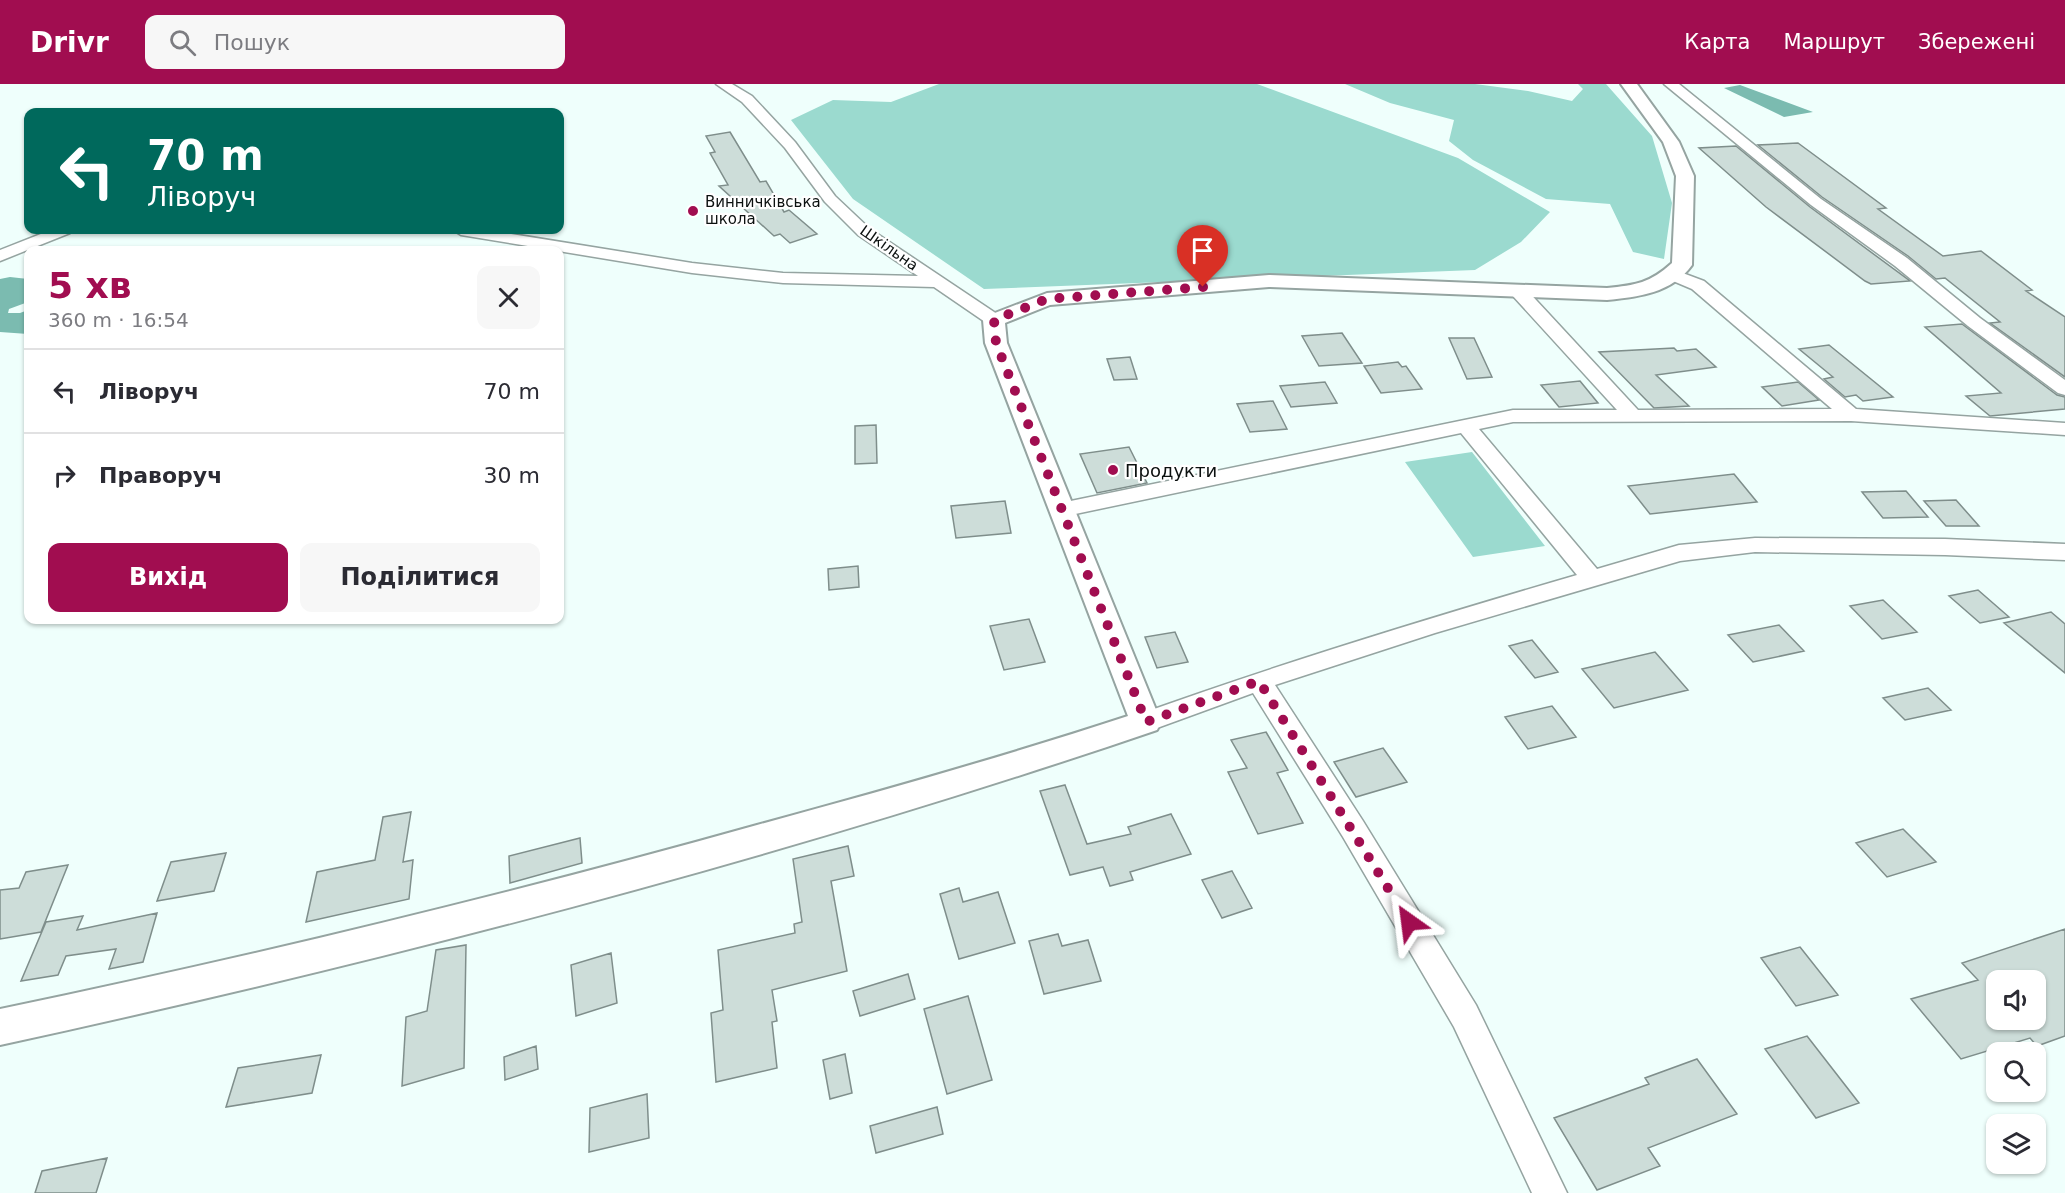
<!DOCTYPE html>
<html lang="uk">
<meta charset="utf-8">
<style>
body{margin:0;font-family:"DejaVu Sans",sans-serif;background:#f7f7f7;color:#2b2b33;height:100vh;display:flex;flex-direction:column;font-size:22px;white-space:nowrap}
*{box-sizing:border-box;margin:0}
p{font-size:20px;color:#7c7c81}
.icon{flex:none;width:33px;height:33px;fill:none;stroke:currentColor;stroke-width:2;stroke-linecap:round;stroke-linejoin:round}
.map{position:relative;flex:1;overflow:hidden}
.sheet{position:absolute;left:24px;top:162px;width:540px;height:378px;display:flex;flex-direction:column;background:#fff;border-radius:12px;box-shadow:0 2px 4px #0004}
.sheet>*{flex:none}
.hud{position:absolute;left:24px;top:24px;width:540px;height:126px;border-radius:12px;box-shadow:0 2px 4px #0004;background:#00695c;color:#fff;overflow:hidden}
.fabs{position:absolute;left:1986px;top:886px;display:grid;gap:12px}
.fabs a{display:grid;place-items:center;width:60px;height:60px;border-radius:12px;background:#fff;box-shadow:0 2px 4px #0004;font-size:30px}
.pin{position:absolute;display:grid;place-items:center;width:51px;height:51px;color:#fff;margin:-62px -26px;border-radius:50% 50% 50% 0;rotate:-45deg;box-shadow:0 0 6px #0007}
.pin .icon{rotate:45deg}
.me{position:absolute;width:66px;margin:-33px;rotate:329deg;stroke-linejoin:round;filter:drop-shadow(0 0 4px #0008)}
.turn{display:flex;align-items:center;gap:21px;height:126px;padding:0 24px;font-size:27px}
.turn .icon{width:78px;height:78px;stroke-width:2.5}
.turn b{display:block;font-size:42px;line-height:51px}
.round{display:grid;place-items:center;flex:none;width:63px;height:63px;border-radius:12px;background:#f7f7f7}
.head{display:flex;align-items:center;justify-content:space-between;height:102px;padding:0 24px}
h1{font-size:36px;font-weight:700;line-height:45px;color:#a10d50}
.action{display:flex;gap:12px;margin-top:auto;padding:12px 24px}
.action a{flex:1;height:69px;border-radius:12px;background:#a10d50;color:#fff;font-size:24px;font-weight:700;line-height:69px;text-align:center}
.action a+a{background:#f7f7f7;color:#2b2b33}
ul{padding:0;list-style:none}
li{display:flex;align-items:center;gap:18px;height:84px;padding:0 24px;border-top:2px solid #e1e1e2}
li div{flex:1}
li b{display:block;font-size:22px}
li em{font-style:normal}
header{display:flex;align-items:center;gap:36px;box-sizing:border-box;height:84px;padding:0 30px;background:#a10d50;color:#fff}
header strong{font-size:28px}
nav{display:flex;gap:33px;margin-inline-start:auto;font-size:21px}
.search{width:420px;height:54px;background:#f7f7f7;display:flex;align-items:center;gap:15px;box-sizing:border-box;padding:0 21px;border-radius:12px;color:#7c7c81;font-size:22px}
.map>svg:first-child{display:block}
</style>
<header>
<strong>Drivr</strong>
<div class="search"><svg class="icon" aria-label="search" viewBox="0 0 24 24"><circle cx="10" cy="10" r="6"/><path d="M15 15l6 6"/></svg>Пошук</div>
<nav><a>Карта</a><a>Маршрут</a><a>Збережені</a></nav>
</header>
<div class="map">
<svg width="2065" height="1109" viewBox="0 0 2065 1109">
<rect width="100%" height="100%" fill="#effffc"/>
<path fill="#9bdacf" d="M939,0H1257L1458,74L1550,128L1521,158L1475,186L984,205L853,115L791,36L833,16L891,18Z
M1345,0H1475L1528,7L1572,17L1583,5L1578,0H1606L1652,52L1672,119L1664,175L1633,168L1610,120L1546,115L1473,76L1449,57L1454,36L1390,19Z
M1472,368L1545,462L1473,473L1405,378Z"/>
<path fill="#7bbbb0" d="M1740,1L1813,28L1784,33L1724,4Z
M10,193L28,195V218L9,225L8,229H20L28,226V250L0,248V195Z"/>
<path fill="#cdddd9" stroke="#7f8e8b" stroke-width="1.5" fill-rule="evenodd" d="M730,48L760,98L766,97L784,128L789,126L817,150L790,159L780,150L774,152L719,102L728,101L710,69L715,68L706,52Z
M1798,59L1886,124L1878,125L1943,172L1981,167L2032,206L2026,207L2065,233V293L1990,239L2000,238L1945,194L1936,195L1908,172L1822,113L1758,61Z
M1736,62L1810,123L1910,197L1871,200L1865,197L1766,123L1699,64Z
M1962,240L2057,311L2065,313V325L1990,332L1966,312L2001,309L1925,243Z
M1342,249L1362,279L1319,282L1302,252Z
M1449,254H1474L1492,293L1467,295Z
M1829,261L1893,313L1863,317L1856,311L1845,313L1824,295L1833,293L1799,265Z
M1674,264L1677,267L1696,265L1716,283L1656,291L1689,322L1654,324L1599,268Z
M1130,273L1137,295L1114,296L1107,275Z
M1398,278L1402,283L1406,282L1422,305L1381,309L1364,282Z
M1580,297L1598,319L1559,323L1541,301Z
M1325,298L1337,319L1291,323L1280,302Z
M1798,298L1819,316L1782,322L1762,303Z
M1273,317L1287,345L1250,348L1237,320Z
M876,341L877,379L855,380V342Z
M1129,363L1147,399L1097,409L1080,370Z
M1734,390L1757,418L1650,430L1628,402Z
M1906,407L1928,433L1883,434L1862,408Z
M1956,416L1979,442H1946L1924,417Z
M1005,417L1011,449L956,454L951,422Z
M858,482L859,503L829,506L828,485Z
M1978,506L2009,533L1980,539L1949,512Z
M1883,516L1917,548L1882,555L1850,522Z
M2051,528L2065,540V589L2004,539Z
M1029,535L1045,578L1004,586L990,542Z
M1779,541L1804,567L1753,578L1728,551Z
M1175,548L1188,578L1157,584L1145,553Z
M1532,556L1558,588L1535,594L1509,562Z
M1655,568L1688,606L1614,624L1582,585Z
M1928,604L1951,626L1905,636L1883,614Z
M1552,622L1576,653L1528,665L1505,633Z
M1266,648L1288,686L1277,689L1303,739L1258,750L1228,688L1247,684L1231,656Z
M1383,664L1407,698L1356,713L1334,678Z
M1065,701L1087,760L1131,750L1128,743L1171,730L1191,770L1130,788L1133,796L1110,802L1103,783L1070,791L1040,707Z
M411,728L403,778L413,776L409,815L306,838L317,788L375,776L383,733Z
M1903,745L1936,778L1887,793L1856,759Z
M580,754L582,779L510,799L509,772Z
M848,762L854,792L831,797L847,887L772,906L777,937L772,938L777,984L716,998L711,929L723,926L718,866L795,849L794,840L802,838L793,775Z
M226,769L214,807L157,817L171,778Z
M68,781L41,848L0,855V806L19,804L26,788Z
M1232,787L1252,824L1222,834L1202,796Z
M959,804L963,818L998,808L1015,859L959,875L940,810Z
M157,829L143,878L109,885L116,865L66,872L58,891L21,897L46,838L83,832L77,846Z
M2065,845V952L2037,962L2030,954L1961,975L1911,915L1978,896L1962,879ZM1996,897H2036V936H1996Z
M1058,850L1062,862L1088,856L1101,897L1044,910L1029,857Z
M466,861L464,984L402,1002L406,933L427,927L436,866Z
M1800,863L1838,911L1796,922L1761,874Z
M611,869L617,919L576,932L571,881Z
M908,890L915,915L860,932L853,907Z
M968,912L992,996L947,1010L924,925Z
M1807,952L1859,1019L1816,1034L1765,965Z
M536,962L538,985L505,996L504,973Z
M845,970L852,1009L830,1015L823,976Z
M321,971L312,1009L226,1023L238,984Z
M1697,975L1737,1030L1648,1064L1660,1082L1597,1106L1554,1034L1649,1000L1645,994Z
M647,1010L649,1054L589,1068L590,1024Z
M937,1023L943,1050L876,1069L870,1042Z
M107,1074L96,1109H35L42,1087Z"/>
<g fill="none" stroke-linecap="round" stroke-linejoin="round">
<g stroke="#95a4a1" stroke-width="3">
<path id="minor" d="M716,0H732L752,12L795,58L835,112L870,145L1000,232L1003,236L1000,240H988L934,203L783,199L692,189L461,151L453,146H487L692,179L783,189L918,192L858,151L825,118L785,64L742,18Z
M1664,0H1679L1821,115L1907,174L1980,234L2065,296V311L2058,309L1968,242L1895,182L1811,121Z
M51,146H72L70,149L0,177V166Z
M1672,185L1704,197L1856,325L2065,339V351L1851,337L1513,338L1479,345L1597,485L1679,461L1755,454L1945,455L2065,460V476L1945,471L1755,468L1680,477L1435,549L1275,601L1363,737L1476,921L1567,1109H1532L1454,943L1343,753L1253,609L1146,648L1137,645L1133,638L1137,631C1282,579 1429,534 1577,491L1461,349L1061,433L1053,431L1050,426L1053,421L1061,419L1513,326H1617L1512,211L1509,207L1512,203H1524L1638,326L1832,325L1692,205L1666,194L1664,190L1666,186Z"/>
</g>
<g stroke="#95a4a1" stroke-width="4">
<path id="tertiary" d="M1621,0H1637L1679,58L1694,92L1692,181C1672,209 1638,213 1607,216L1269,203L1050,221L1005,239L1007,259L1161,638L1157,646C779,775 390,876 0,961V925C254,872 507,811 757,741C882,707 1006,672 1128,632L985,259L983,236L987,232L1047,209L1269,191L1607,204C1636,201 1650,199 1672,179L1676,92L1663,58Z"/>
</g>
<use href="#minor" fill="#fff" fill-rule="evenodd"/>
<use href="#tertiary" fill="#fff" fill-rule="evenodd"/>
</g>
<g fill="none" stroke-linecap="round" stroke-linejoin="round">
<path stroke="#a10d50" stroke-width="10" stroke-dasharray="0 18" d="M1203,203L1047,215L994,236L996,259L1146,638L1259,597L1409,838"/>
</g>
<g fill="#a10d50" stroke="#fff" stroke-width="2">
<circle cx="693" cy="127" r="6"/>
<circle cx="1113" cy="386" r="6"/>
</g>
<g text-anchor="middle" dominant-baseline="central" stroke-width="4.5" stroke-linejoin="round" paint-order="stroke">
<g font-size="15" fill="#0c1110" stroke="#fff" text-anchor="start">
<text x="705" y="118">Винничківська<tspan x="705" dy="17">школа</tspan></text>
</g>
<g font-size="15" fill="#0c1110" stroke="#fff">
<text transform="translate(889 164) rotate(35)">Шкільна</text>
</g>
<g font-size="18" fill="#0c1110" stroke="#fff" text-anchor="start">
<text x="1125" y="386">Продукти</text>
</g>
</g>
</svg>
<div class="fabs">
<a><svg class="icon" aria-label="sound" viewBox="0 0 24 24"><path d="M4 9h4l5-4v14l-5-4H4zM17 9q2 3 0 6"/></svg></a>
<a><svg class="icon" aria-label="search" viewBox="0 0 24 24"><circle cx="10" cy="10" r="6"/><path d="M15 15l6 6"/></svg></a>
<a><svg class="icon" aria-label="layers" viewBox="0 0 24 24"><path d="M12 4l9 5-9 5-9-5zM3 14l9 5 9-5"/></svg></a>
</div>
<div class="pin" style="left:1203px;top:203px;background:#d93025"><svg class="icon" aria-label="arrive" viewBox="0 0 24 24"><path d="M6 21V4h12l-3 4 3 4H6"/></svg></div>
<svg class="me" style="left:1409px;top:838px" viewBox="-20 -20 40 40"><path d="M0-17L14 15 0 8-14 15z" fill="#a10d50" stroke="#fff" stroke-width="4"/></svg>
<div class="hud">
<div class="turn"><svg class="icon" aria-label="left" viewBox="0 0 24 24"><path d="M17 20v-9H6M10 6l-5 5 5 5"/></svg><div><b>70 m</b>Ліворуч</div></div>
</div>
<section class="sheet">
<div class="head"><div><h1>5 хв</h1><p>360 m · 16:54</p></div><a class="round"><svg class="icon" aria-label="close" viewBox="0 0 24 24"><path d="M6 6l12 12M18 6L6 18"/></svg></a></div>
<ul>
<li><svg class="icon" aria-label="left" viewBox="0 0 24 24"><path d="M17 20v-9H6M10 6l-5 5 5 5"/></svg><div><b>Ліворуч</b></div><em>70 m</em></li>
<li><svg class="icon" aria-label="right" viewBox="0 0 24 24"><path d="M7 20v-9h11M14 6l5 5-5 5"/></svg><div><b>Праворуч</b></div><em>30 m</em></li>
</ul>
<div class="action"><a>Вихід</a><a>Поділитися</a></div>
</section>
</div>
